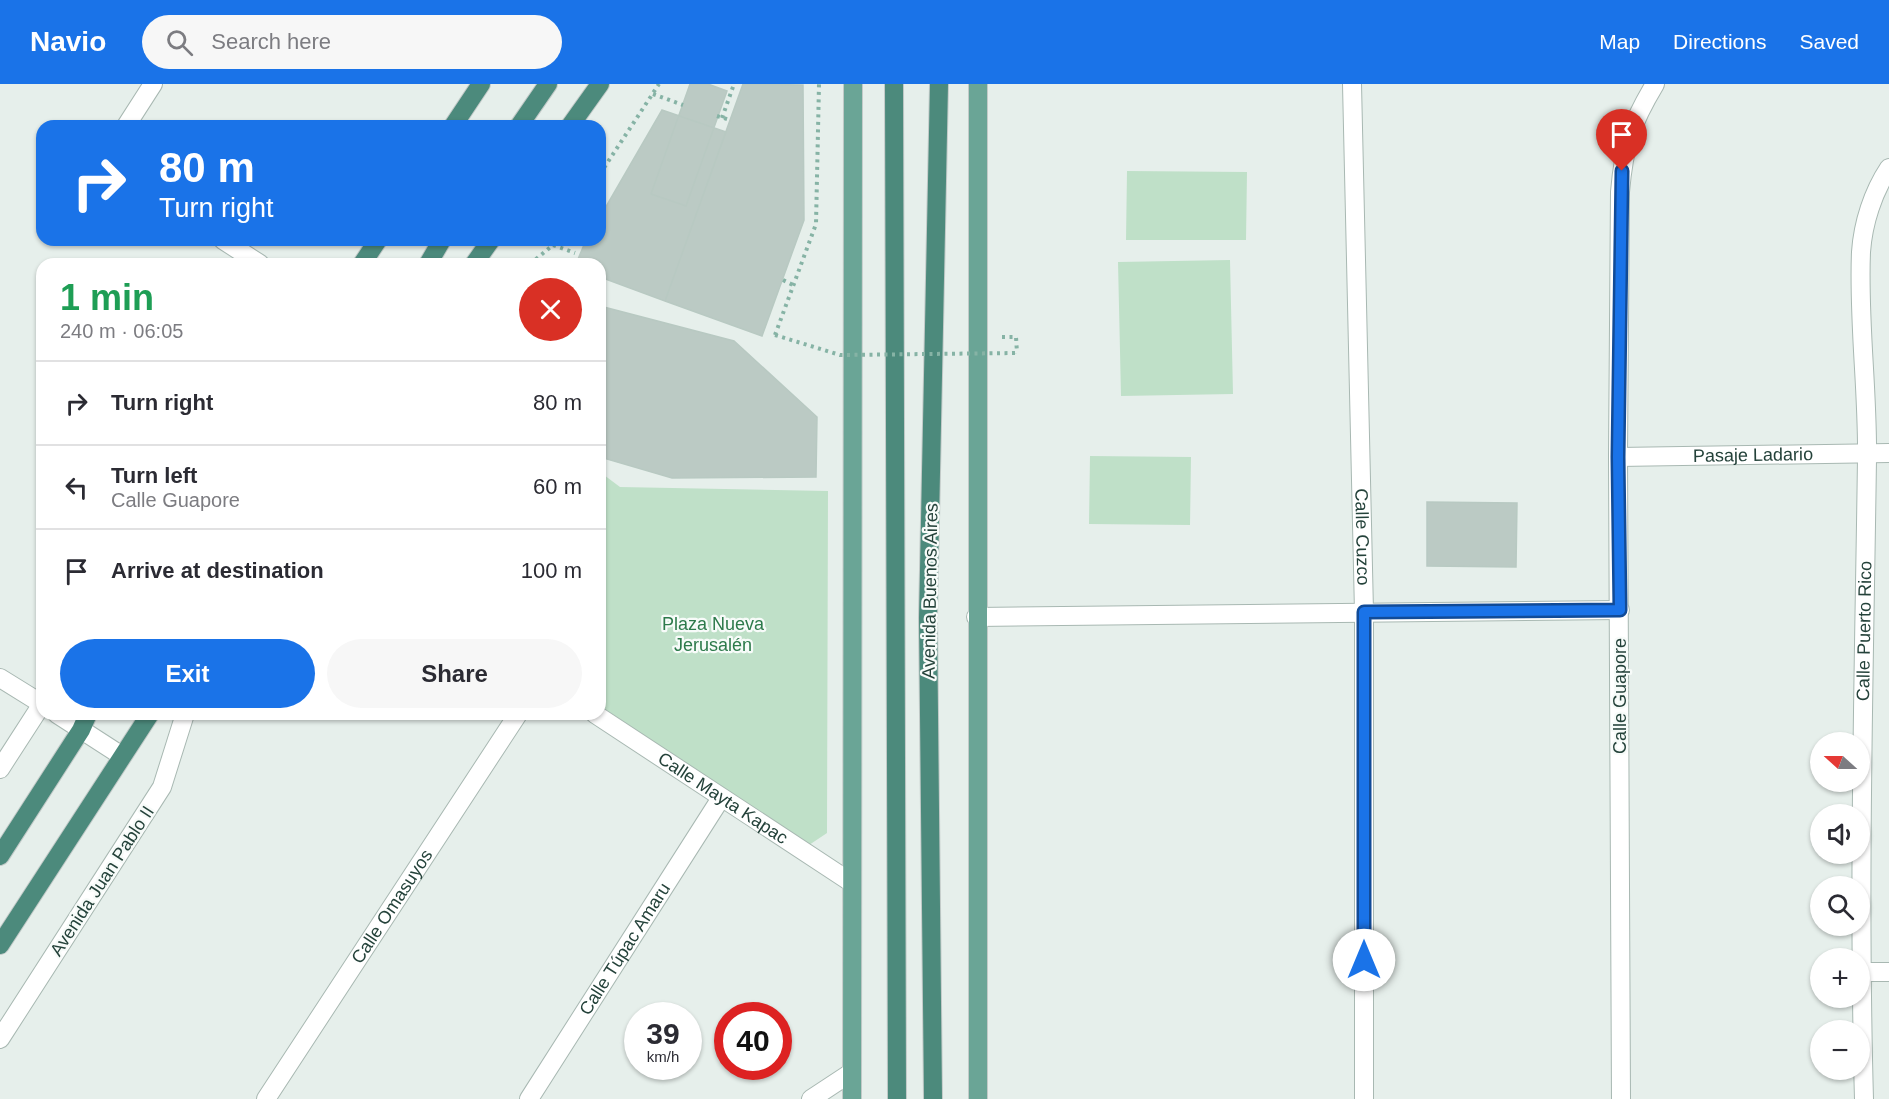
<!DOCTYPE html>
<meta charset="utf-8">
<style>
body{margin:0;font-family:Arial,sans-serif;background:#f7f7f7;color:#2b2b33;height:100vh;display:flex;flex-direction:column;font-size:22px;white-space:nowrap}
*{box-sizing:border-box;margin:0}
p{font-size:20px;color:#7c7c81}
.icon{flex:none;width:33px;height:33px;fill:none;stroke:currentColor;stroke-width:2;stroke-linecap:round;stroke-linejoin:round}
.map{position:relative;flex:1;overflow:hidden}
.details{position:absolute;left:36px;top:174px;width:570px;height:462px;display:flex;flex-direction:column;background:#fff;border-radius:18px;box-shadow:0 2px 4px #0004}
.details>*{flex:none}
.banner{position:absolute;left:36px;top:36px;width:570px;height:126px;border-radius:18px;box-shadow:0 2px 4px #0004;background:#1a73e8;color:#fff;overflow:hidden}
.needle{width:39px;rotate:291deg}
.fabs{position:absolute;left:1810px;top:648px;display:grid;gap:12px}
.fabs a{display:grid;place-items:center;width:60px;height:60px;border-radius:50%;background:#fff;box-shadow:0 2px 4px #0004;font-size:30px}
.speed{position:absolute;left:624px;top:918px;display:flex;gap:12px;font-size:30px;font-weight:700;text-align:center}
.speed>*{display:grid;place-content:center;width:78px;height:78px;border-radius:50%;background:#fff;box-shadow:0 2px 4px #0004;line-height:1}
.speed small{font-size:15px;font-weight:400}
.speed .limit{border:9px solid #d22;background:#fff;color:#111}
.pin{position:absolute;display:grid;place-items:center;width:51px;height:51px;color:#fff;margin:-62px -26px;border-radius:50% 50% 50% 0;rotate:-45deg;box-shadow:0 0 6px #0007}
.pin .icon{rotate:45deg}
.me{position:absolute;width:66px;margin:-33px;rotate:0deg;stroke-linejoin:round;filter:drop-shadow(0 0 4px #0008)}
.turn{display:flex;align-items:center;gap:21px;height:126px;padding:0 24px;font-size:27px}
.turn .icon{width:78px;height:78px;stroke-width:2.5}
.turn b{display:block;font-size:42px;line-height:51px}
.round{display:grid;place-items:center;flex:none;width:63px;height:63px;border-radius:32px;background:#f7f7f7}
.overview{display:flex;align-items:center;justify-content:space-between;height:102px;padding:0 24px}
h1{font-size:36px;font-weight:600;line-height:45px;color:#1e9e55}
.cta{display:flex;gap:12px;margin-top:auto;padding:12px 24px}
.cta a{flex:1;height:69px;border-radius:36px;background:#1a73e8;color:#fff;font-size:24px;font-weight:600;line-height:69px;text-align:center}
.cta a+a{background:#f7f7f7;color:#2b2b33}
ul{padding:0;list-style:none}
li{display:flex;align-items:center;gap:18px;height:84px;padding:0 24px;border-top:2px solid #e1e1e2}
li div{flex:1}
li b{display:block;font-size:22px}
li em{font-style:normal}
header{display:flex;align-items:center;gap:36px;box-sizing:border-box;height:84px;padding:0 30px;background:#1a73e8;color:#fff}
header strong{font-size:28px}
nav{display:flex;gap:33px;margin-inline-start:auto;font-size:21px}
.search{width:420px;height:54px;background:#f7f7f7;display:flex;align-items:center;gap:15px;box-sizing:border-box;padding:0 21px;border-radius:33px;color:#7c7c81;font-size:22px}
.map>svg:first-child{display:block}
</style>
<header>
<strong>Navio</strong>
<div class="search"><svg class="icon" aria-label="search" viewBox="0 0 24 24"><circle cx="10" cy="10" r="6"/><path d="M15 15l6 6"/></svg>Search here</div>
<nav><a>Map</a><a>Directions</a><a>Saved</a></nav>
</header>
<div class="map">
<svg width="1889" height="1015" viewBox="0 0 1889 1015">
<rect width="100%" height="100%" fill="#e6efeb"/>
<path fill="#bfe0c8" d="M1127,87L1247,88L1246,156H1126Z
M1230,176L1233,310L1121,312L1118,178Z
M1090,372L1191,373L1190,441L1089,440Z
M600,388L620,403L828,407L827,749L809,761L600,622Z"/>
<path fill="#bbcac4" stroke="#b8c9c2" stroke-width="1.5" d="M690,0H708L727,7L686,122L651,110Z
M743,0L803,1L804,136L762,252L665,217Z
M662,26L726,48L665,217L600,193V180H576L586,156H600V133Z
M600,222L734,257L817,333L816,393L672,394L600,373Z
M1427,418L1517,419L1516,483L1427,482Z"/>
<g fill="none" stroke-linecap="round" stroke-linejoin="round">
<g stroke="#a8b8b2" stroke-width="20">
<g id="minor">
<path d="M126,42L153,0"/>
<path d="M223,156L260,180"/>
<path id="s1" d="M1618,373L1889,369"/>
<path d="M976,533L1620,526"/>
<path d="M0,594L42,620"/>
<path d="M57,630L122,672"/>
<path id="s2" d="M595,630L852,799"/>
<path d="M0,685L42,620"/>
<path d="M1860,888H1889"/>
<path d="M0,955L162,703L185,630"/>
<path id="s3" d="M266,1015L518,630"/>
<path id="s4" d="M529,1015L721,714"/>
<path d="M811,1015L852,988"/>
<path d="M1621,1015L1618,373L1620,108C1624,61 1631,40 1655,0"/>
<path id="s5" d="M1864,1015C1858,802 1864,588 1867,375C1868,306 1858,237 1861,168C1863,139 1873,108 1889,84"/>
</g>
</g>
<g stroke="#a8b8b2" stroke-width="20">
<g id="tertiary">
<path id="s6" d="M1352,0L1364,528V1015"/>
</g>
</g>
<g stroke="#c2cac8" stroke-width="20">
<path id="primary" d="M852,1015L853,0
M978,1015V0"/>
</g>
<g stroke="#c2cac8" stroke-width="20">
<path id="trunk" d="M894,0L897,1015
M453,42L481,0
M519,42L548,0
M570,42L600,0
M362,180L378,156
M428,180L442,156
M474,180L491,156
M0,772L81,646L88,630
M0,861L150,630
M933,1015L928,534L939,0"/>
</g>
<path stroke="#86b3a5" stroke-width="4" stroke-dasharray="3 4.5" stroke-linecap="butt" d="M653,10L683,21
M717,32L730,36
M722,34L734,0
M600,90L659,0
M530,180L553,161L575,169
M783,196L793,201
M775,251L816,140L819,0
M1002,253H1016L1017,269"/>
<use href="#minor" stroke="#fff" stroke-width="18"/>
<use href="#tertiary" stroke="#fff" stroke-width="18"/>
<use href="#primary" stroke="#6aa596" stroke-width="18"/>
<use href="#trunk" stroke="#4c8a7c" stroke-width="18"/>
<path stroke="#86b3a5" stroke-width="4" stroke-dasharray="3 4.5" stroke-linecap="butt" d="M775,251L840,271L1017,269"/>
</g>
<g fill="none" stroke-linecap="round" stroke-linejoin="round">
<g stroke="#114b97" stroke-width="15">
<path id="route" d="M1364,876V528L1620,526L1618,373L1622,87"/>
</g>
<use href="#route" stroke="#1a73e8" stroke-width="10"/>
</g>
<g text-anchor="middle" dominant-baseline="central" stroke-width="4.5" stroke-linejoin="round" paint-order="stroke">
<g font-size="18" fill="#24423a" stroke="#f7fbf9">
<text stroke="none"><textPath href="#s1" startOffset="135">Pasaje Ladario</textPath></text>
<text stroke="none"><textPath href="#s6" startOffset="453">Calle Cuzco</textPath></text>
<text transform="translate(930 507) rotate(-89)">Avenida Buenos Aires</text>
<text stroke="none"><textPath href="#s5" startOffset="468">Calle Puerto Rico</textPath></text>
<text transform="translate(1620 612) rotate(-90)">Calle Guapore</text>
<text stroke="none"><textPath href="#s2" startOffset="153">Calle Mayta Kapac</textPath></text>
<text transform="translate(102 797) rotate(-57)">Avenida Juan Pablo II</text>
<text stroke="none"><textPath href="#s3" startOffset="230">Calle Omasuyos</textPath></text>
<text stroke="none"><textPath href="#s4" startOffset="178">Calle Túpac Amaru</textPath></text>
</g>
<g font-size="18" fill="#2d7a4b" stroke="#f7fbf9">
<text x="713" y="540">Plaza Nueva<tspan x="713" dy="21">Jerusalén</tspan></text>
</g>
</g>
</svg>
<div class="fabs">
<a><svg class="needle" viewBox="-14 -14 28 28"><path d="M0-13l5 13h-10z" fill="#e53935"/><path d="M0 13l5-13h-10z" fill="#7c7c81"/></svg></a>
<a><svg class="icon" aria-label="sound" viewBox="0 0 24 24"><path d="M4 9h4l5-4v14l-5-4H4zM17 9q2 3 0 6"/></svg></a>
<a><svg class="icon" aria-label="search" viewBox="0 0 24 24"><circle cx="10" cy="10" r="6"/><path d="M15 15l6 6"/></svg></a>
<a>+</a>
<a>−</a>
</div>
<div class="speed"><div>39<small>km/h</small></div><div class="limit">40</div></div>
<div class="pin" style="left:1622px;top:87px;background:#d93025"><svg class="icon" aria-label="arrive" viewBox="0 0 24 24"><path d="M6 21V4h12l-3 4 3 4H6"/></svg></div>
<svg class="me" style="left:1364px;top:876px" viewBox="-20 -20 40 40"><circle r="19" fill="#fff"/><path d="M0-13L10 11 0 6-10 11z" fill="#1a73e8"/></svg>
<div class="banner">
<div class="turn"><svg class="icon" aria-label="right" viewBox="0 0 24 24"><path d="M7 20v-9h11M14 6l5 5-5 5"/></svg><div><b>80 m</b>Turn right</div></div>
</div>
<section class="details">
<div class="overview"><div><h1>1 min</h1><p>240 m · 06:05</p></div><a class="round" style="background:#d93025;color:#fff"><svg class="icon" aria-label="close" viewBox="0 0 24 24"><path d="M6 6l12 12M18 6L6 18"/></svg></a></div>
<ul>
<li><svg class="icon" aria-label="right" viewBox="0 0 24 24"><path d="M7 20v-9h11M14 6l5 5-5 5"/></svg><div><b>Turn right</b></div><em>80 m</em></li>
<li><svg class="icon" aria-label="left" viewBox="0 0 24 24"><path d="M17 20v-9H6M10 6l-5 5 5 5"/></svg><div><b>Turn left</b><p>Calle Guapore</p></div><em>60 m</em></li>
<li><svg class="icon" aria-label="arrive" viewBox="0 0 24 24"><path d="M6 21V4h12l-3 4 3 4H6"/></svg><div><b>Arrive at destination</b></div><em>100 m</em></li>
</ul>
<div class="cta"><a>Exit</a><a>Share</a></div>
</section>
</div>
